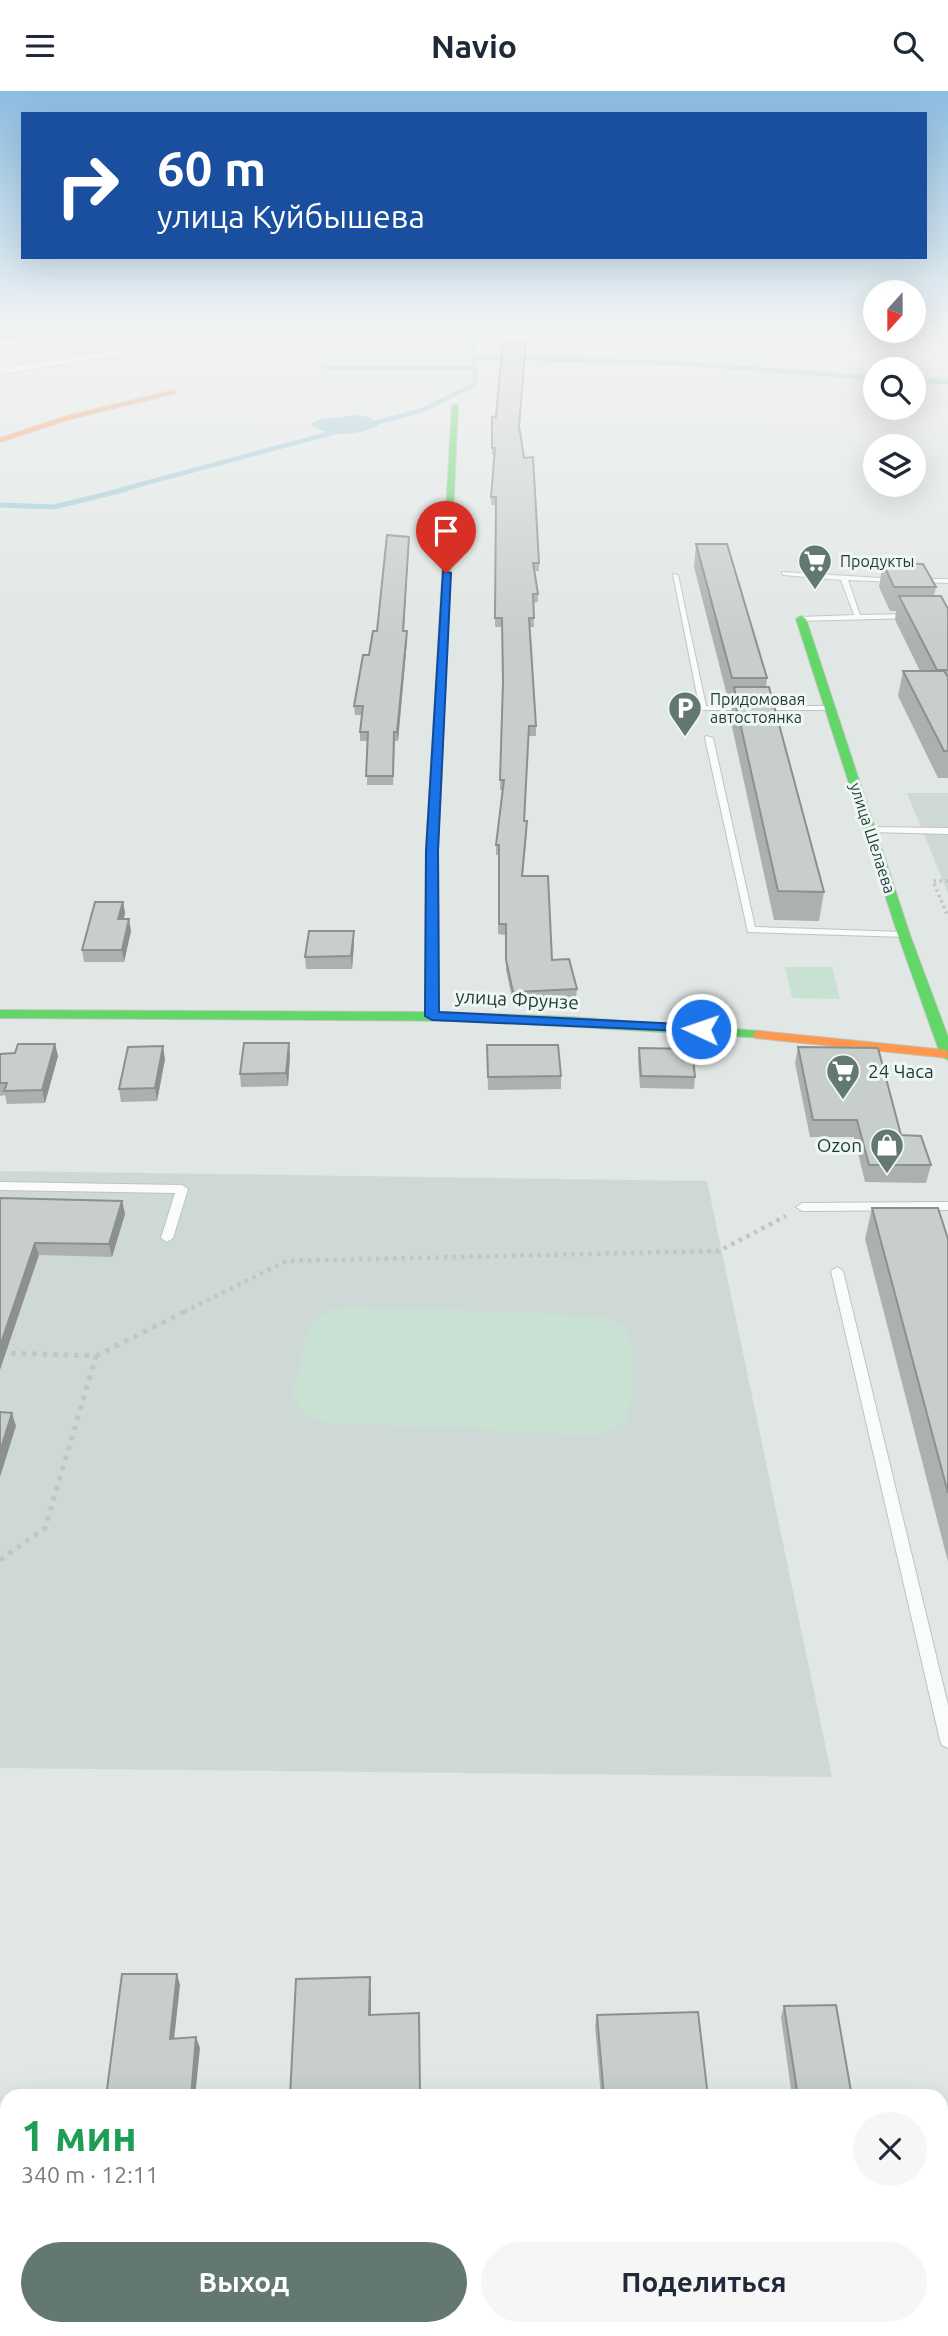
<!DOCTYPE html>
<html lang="ru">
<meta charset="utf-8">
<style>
body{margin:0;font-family:Ubuntu,sans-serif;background:#f6f6f7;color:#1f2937;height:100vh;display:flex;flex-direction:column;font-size:26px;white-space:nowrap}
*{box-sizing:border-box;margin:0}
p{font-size:23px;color:#747a83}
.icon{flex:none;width:38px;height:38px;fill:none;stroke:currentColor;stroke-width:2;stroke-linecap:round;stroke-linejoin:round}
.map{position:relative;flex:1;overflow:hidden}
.sheet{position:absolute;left:0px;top:1998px;width:948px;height:247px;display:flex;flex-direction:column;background:#fff;border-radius:21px 21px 0 0;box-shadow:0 7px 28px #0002}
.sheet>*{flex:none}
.guide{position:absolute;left:21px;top:21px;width:906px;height:147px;border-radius:0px;box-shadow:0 7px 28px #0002;background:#1a4fa0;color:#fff;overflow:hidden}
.needle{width:46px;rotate:201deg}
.tools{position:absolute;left:863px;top:189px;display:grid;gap:14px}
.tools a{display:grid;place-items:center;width:63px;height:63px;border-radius:50%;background:#fff;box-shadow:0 7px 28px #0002;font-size:35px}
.pin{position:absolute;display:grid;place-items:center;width:60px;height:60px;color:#fff;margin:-72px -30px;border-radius:50% 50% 50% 0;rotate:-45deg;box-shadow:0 0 7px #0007}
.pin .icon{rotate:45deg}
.me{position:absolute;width:77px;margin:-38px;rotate:273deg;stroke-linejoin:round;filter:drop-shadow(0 0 5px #0008)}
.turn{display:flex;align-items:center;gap:24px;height:147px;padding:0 21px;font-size:32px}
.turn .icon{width:91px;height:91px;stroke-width:2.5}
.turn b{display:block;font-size:49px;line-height:60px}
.round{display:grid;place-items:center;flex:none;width:74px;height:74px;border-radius:37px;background:#f6f6f7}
.summary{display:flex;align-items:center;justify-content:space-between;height:119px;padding:0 21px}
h1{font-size:42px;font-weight:700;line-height:52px;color:#1e9e55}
.cta{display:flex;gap:14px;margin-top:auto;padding:14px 21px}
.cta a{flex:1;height:80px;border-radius:42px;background:#637773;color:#fff;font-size:28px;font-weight:700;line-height:80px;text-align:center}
.cta a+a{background:#f6f6f7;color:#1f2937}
header{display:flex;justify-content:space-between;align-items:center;height:91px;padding:0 21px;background:#fff;font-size:32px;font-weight:700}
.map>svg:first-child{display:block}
</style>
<header><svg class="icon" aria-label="menu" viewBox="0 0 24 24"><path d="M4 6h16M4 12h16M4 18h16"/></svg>Navio<svg class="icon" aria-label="search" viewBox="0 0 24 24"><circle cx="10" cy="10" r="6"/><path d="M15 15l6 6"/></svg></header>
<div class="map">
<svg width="948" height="2245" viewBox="0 0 948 2245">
<rect width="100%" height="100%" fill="#e1e7e5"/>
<path fill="#ced9d5" d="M907,702H948V803L943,790Z
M0,1080L707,1090L832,1686L0,1677Z"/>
<path fill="#c9e1d3" d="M785,876H832L840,908L792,907Z
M347,1215L601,1225C612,1230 626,1234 630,1248C634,1260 634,1319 626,1329C618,1340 604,1341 592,1344L320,1331L301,1320L293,1304L307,1241L317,1228L333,1218Z"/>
<path fill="#9fcad7" d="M355,324L369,326L379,334C361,344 328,348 311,333L318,329Z"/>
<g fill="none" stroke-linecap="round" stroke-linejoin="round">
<path stroke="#9fcad7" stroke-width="4.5" d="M474,266L476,238
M326,277H475
M914,290L948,291
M367,334L423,319L475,293L474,266L675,272L875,287
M120,399L339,340"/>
<path stroke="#9fcad7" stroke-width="5" d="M0,414L54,416L127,398"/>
<g stroke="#bec4c2" stroke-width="2">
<path id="lane" d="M782,481L897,488L898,489L895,491L848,489L860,524L913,523L917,525L913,527L798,530V526H801L854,524L841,489L784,484L782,483Z
M673,483L678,484L706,615H828L832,617L831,619H700Z
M915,488H948V492L917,491L914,489Z
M706,645L713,647L755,836L903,841L908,844L906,846L748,841L705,647Z
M872,736L948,737V743L869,741L868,739Z
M0,1091L182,1094L188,1098L173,1147L167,1151L161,1147L175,1102L0,1099Z
M948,1111V1119L802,1120L796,1116L802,1112Z
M837,1176L843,1180L948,1614V1657L942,1654L940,1649L831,1180Z"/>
</g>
<g stroke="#bec4c2" stroke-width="2">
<path id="street" d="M130,257L135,260L134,262L0,283V277Z
M33,2238H79L78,2245H32Z"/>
</g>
<g stroke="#bdc5c2" stroke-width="2">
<path id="fast" d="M455,313L458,315L438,760L439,921L571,926L760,940L765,941L767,944L765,947L475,930L0,927V919L425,921L426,760L452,315Z
M801,525L806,528L910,844L948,946V969L941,965L898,844L796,528Z
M942,2171H948V2199H942Z"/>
</g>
<g stroke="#bdc5c2" stroke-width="2">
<path id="slow" d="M174,299L176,302L71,328L0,351V347L67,325Z
M760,940L947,959L948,967L755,947L753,944L755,941Z
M0,2182H7V2210H0Z"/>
</g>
<path stroke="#bfc7c6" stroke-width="3.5" stroke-dasharray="2.5 3.5" stroke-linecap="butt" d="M948,790H933L948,826"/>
<path stroke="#bfc7c6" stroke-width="4.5" stroke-dasharray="3.5 5" stroke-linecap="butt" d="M184,1221L286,1170L719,1160L786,1125"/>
<path stroke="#bfc7c6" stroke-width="5" stroke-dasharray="4.5 6" stroke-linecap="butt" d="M96,1265L188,1219
M0,1469L45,1437L96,1265L6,1262"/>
<path stroke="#bfc7c6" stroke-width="7" stroke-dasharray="5 8" stroke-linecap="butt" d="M96,2240L157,2238"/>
<use href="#lane" fill="#fafbfb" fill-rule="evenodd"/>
<use href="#street" fill="#fafbfb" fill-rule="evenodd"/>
<use href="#fast" fill="#63d668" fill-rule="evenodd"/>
<use href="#slow" fill="#ff974d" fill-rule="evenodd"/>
</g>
<path fill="#acb1af" d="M492,326L519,337L539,472V480H535L538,503V511L533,512L534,536H530L536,635V645H528L525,730L527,740L523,785L552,869L577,898L576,908L513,912L506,879V844L498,843L499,764H496V754L502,699H500L503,596L502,536H495L496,414H491L494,364H492Z
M409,446L404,540L407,549L398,650H395L393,694H367L368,650H360V641L362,624H355L354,615L369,564Z
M696,453L767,587L766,596L824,801L819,830L774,829L731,631L732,612H729L694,476Z
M883,472L936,496L934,505L948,518V687H938L898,605L903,580H920L895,529L896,520H890L879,496Z
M123,811L125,822L123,828L131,840L124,871H84L82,859Z
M354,840V852L352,878H306L305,866Z
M55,953L58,965L45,1012L7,1013L5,1004L0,1005V963L15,962Z
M487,954L561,985V998L488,999Z
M798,956L901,1044L931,1074L926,1092L865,1091L854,1046H810L795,972Z
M639,957L695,986L694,998L640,997L638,969Z
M290,964L288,995L241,996L240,983Z
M165,968L157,1010L121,1011L119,998Z
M0,1107L122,1110L125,1123L112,1166L39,1164Z
M872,1117L948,1148V1471L865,1148Z
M784,1915L852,2006H792L781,1926Z
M597,1924L708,2006H601L595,1935Z"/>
<path fill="#8c908f" d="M16,238V247L0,250V246Z
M409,446V454L403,549V540Z
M407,540V549L398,650L397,641Z
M123,811L125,822L121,840L118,828Z
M129,828L131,840L124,871L122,859Z
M354,840V852L352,878L351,865Z
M289,952L290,964L288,995L286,982Z
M55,953L58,965L45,1012L42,999Z
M163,955L165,968L157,1010L155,997Z
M122,1110L125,1123L112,1166L109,1153Z
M35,1152L39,1164L0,1279V1255Z
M12,1322L16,1335L0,1386V1360Z
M177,1883L180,1894L173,1958L170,1948Z
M370,1886L371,1902V1939L369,1924Z
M419,1922L420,1938V2006Z
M196,1946L200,1957L195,2006H191Z"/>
<path fill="#c8cecc" stroke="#8c908f" stroke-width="2" d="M0,238H16V243L0,246Z
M503,250L526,252L519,335L524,367L533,366L539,472H533L538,503H533L534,527H529L536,635H529L524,730H527L522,785H548L552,869L569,868L577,898L513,901L506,869V833H499V754H496L504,689H500L503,591L502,527H495L496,406H491L495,357H492V326H496Z
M387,444L409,446L403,540H407L397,641H394L393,685H366L368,641H360L363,615H354L363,564H369L373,540H377Z
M696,453H727L767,587H732Z
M883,472L923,473L936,496H894Z
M899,505H941L948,518V579H937Z
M903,580H944L948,586V660H944Z
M734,596H769L824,801L778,800L734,605H736Z
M95,811H123L118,828H129L122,859H82Z
M309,840H354L351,865L305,866Z
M244,952H289L286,982L240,983Z
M18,953H55L42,999L4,1000L7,992H0V963L15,962Z
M487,954H558L561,985L488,986Z
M163,955L155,997L119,998L128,956Z
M798,956L878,957L901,1044L921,1045L931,1074H869L857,1029H813Z
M639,957L692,958L695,986L641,985Z
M0,1107L122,1110L109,1153L35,1152L0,1255Z
M872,1117H938L948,1148V1402Z
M0,1321L12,1322L0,1360Z
M122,1883H177L170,1948L196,1946L191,2006H106Z
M370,1886L369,1924L419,1922L420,2006H290L296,1888Z
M836,1914L852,2006H798L784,1915Z
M698,1921L708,2006H604L597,1924Z"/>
<linearGradient id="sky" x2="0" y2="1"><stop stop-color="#8bbde1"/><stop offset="0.43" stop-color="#f2f4f3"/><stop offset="1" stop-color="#f2f4f3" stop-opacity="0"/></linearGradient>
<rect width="948" height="552" fill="url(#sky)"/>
<path fill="#1a73e8" stroke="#114b97" stroke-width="2" d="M443,480L451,482L438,760L439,921L701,934L706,935V941L432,929L425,925L426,760Z"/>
<defs>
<g id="supermarket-pin" transform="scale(1.75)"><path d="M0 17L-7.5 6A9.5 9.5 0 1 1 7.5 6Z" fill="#637773" stroke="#eef7f3"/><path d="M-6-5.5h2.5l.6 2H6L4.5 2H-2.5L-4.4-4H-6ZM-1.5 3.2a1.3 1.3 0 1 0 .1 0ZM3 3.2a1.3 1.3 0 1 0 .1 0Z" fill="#fff"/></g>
<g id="parking-pin" transform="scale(1.75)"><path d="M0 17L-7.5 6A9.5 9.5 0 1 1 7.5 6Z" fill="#637773" stroke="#eef7f3"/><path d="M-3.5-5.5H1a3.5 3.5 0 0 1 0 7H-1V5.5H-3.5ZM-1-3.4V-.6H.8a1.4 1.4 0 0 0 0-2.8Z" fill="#fff"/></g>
<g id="shop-pin" transform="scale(1.75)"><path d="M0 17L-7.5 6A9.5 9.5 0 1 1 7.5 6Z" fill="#637773" stroke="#eef7f3"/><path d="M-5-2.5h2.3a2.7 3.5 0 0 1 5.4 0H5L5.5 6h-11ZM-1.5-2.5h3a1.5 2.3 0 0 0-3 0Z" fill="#fff"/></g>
</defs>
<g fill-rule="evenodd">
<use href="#supermarket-pin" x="815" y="470"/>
<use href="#parking-pin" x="685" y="617"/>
<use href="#supermarket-pin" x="843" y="980"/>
<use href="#shop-pin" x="887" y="1054"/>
</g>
<g text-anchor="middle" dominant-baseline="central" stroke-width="6" stroke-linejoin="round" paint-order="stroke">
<g font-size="16" fill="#1f3a35" stroke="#eef7f3" text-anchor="start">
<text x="840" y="470">Продукты</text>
<text x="710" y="608">Придомовая<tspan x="710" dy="18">автостоянка</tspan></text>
</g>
<g font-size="16" fill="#1f3a35" stroke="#eef7f3">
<text transform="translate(873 747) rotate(72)">улица Шелаева</text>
</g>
<g font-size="19" fill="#1f3a35" stroke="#eef7f3">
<text transform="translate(517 908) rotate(3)">улица Фрунзе</text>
</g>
<g font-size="19" fill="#1f3a35" stroke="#eef7f3" text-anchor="start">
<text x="868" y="980">24 Часа</text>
<text x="862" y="1054" text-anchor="end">Ozon</text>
</g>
</g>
</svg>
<div class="tools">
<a><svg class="needle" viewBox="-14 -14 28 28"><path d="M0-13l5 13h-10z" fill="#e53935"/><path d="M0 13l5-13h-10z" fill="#747a83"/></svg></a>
<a><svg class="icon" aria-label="search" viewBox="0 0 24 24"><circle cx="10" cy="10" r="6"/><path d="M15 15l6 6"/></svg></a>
<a><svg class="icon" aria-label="layers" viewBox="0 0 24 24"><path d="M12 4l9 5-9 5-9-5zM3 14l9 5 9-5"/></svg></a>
</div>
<div class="pin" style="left:446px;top:482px;background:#d93025"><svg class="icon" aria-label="arrive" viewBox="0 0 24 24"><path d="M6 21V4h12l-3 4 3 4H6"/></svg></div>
<svg class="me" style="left:701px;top:938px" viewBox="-20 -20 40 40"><circle r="17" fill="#1a73e8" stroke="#fff" stroke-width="3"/><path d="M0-11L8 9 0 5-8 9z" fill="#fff"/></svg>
<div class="guide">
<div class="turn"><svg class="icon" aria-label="right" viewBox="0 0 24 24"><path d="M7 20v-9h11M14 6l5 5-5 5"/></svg><div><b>60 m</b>улица Куйбышева</div></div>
</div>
<section class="sheet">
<div class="summary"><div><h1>1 мин</h1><p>340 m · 12:11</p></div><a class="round"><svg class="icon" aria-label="close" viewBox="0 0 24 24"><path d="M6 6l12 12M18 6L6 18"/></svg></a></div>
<div class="cta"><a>Выход</a><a>Поделиться</a></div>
</section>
</div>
